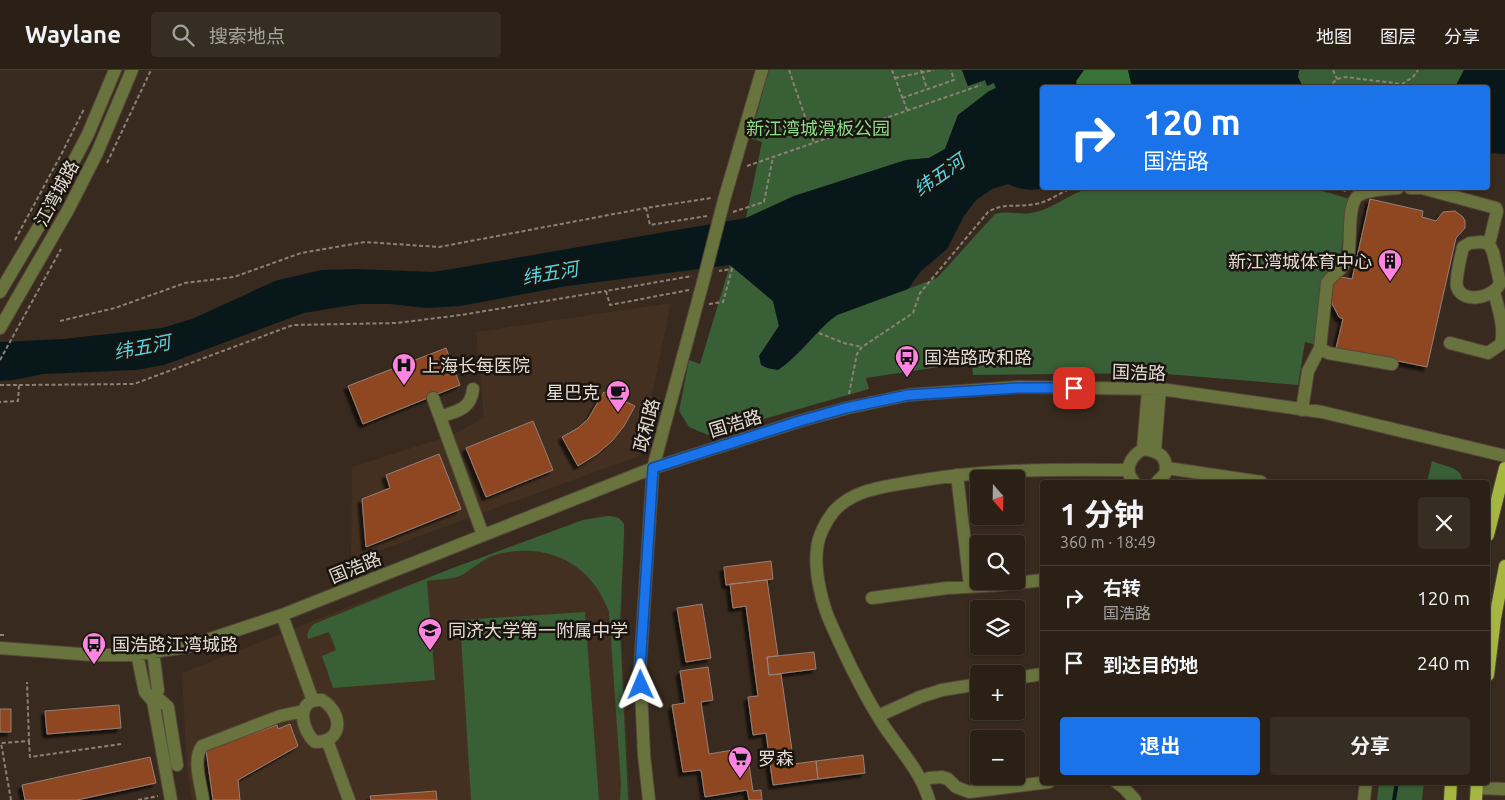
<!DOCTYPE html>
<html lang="zh">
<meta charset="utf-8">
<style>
body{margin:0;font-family:Ubuntu,"Noto Sans SC",sans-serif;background:#362d23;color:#f1f3f6;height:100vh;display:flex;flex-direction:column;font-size:19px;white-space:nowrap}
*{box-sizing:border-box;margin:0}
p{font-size:16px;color:#a5a3a1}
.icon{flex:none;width:28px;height:28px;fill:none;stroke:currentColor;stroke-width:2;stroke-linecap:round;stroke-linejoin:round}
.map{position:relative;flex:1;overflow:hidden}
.sheet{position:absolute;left:1040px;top:410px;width:450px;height:305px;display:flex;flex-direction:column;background:#2a2016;border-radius:5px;box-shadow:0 1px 4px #0004,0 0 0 1px #463e35}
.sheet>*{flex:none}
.top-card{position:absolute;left:1040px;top:15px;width:450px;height:105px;border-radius:5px;box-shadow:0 1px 4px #0004,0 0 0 1px #463e35;background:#1a73e8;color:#fff;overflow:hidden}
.needle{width:32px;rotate:160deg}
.tools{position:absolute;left:970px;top:400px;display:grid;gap:10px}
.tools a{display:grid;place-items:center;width:55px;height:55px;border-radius:5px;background:#2a2016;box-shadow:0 1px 4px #0004,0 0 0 1px #463e35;font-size:25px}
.pin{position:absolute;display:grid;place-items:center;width:42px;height:42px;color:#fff;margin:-21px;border-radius:10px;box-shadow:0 2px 8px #0006}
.me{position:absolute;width:55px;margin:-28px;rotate:359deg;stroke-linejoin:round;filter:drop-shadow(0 0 4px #0008)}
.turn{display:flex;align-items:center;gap:18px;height:105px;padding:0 20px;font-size:22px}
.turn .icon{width:65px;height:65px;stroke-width:2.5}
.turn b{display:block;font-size:35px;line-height:42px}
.round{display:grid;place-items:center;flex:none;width:52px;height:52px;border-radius:5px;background:#362d23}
.summary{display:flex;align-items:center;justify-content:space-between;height:85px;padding:0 20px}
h1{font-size:30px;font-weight:700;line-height:38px}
.cta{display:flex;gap:10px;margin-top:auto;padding:10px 20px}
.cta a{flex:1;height:58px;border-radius:5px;background:#1a73e8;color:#fff;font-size:20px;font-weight:700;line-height:58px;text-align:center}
.cta a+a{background:#362d23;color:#f1f3f6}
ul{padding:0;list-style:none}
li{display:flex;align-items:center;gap:15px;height:65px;padding:0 20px;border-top:1px solid #463e35}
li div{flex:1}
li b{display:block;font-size:19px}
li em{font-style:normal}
header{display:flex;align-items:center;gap:30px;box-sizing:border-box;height:70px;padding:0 25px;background:#2a2016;border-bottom:1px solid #463e35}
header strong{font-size:24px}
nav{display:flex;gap:28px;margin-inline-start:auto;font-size:18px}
.search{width:350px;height:45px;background:#362d23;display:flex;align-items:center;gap:12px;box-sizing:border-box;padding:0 18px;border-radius:5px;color:#a5a3a1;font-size:19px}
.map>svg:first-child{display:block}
</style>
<header>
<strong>Waylane</strong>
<div class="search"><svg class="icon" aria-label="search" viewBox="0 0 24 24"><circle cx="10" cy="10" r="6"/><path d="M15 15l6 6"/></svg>搜索地点</div>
<nav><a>地图</a><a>图层</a><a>分享</a></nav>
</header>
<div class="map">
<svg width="1505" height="730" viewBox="0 0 1505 730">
<defs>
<filter id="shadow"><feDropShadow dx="-4" dy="4" stdDeviation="1" flood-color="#0009"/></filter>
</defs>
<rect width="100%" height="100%" fill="#382a1e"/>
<path fill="#443020" d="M671,233L639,386L351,491L352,397L452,365L484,348L476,262Z
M603,445L616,446L623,451L625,458L621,558L630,730H192L187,701L182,603L330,544L575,452Z"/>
<path fill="#385f36" d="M769,0H962L968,16L985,10L994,13L996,18L958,45L945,79L929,88L906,90L794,126L746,148L762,72L750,68Z
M1299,0H1464L1455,18L1303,17L1298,7Z
M1090,118H1312L1350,129L1346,145L1340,190L1336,197L1324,205L1316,275L1305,272L1298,315L1154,303L973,305L972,292L866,308L869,319L708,365L689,357L679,341L689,290L700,294L730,195L773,231L779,256L759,286L827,252L837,245L937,208L995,144C1007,140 1019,145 1031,143C1052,140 1070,123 1090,118Z
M1432,391C1444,397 1462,396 1463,412H1427Z
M609,446L619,448L624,454V462L620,556L628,730H620L621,714L609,542C591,493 548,472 498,484C483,488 474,498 462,505C453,510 437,509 427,511L435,610L333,618L322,586L336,580L329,562L308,569C306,563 309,559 314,554L450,499L583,450Z
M585,542L599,730H471L460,550Z
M1379,713H1424L1422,730H1377Z"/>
<path fill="#387236" d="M1084,0H1128L1132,17H1077L1076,11Z"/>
<path fill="#08181a" d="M962,0H1084L1076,11L1077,17L1042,18V118H1044C1031,121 1021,120 1008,114L992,119L976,130L964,146L947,179L921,201L908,219L837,245C815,261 801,285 778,300L767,298L761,295L759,286L779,256L773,231L730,195L567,216L460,236L428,238L389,234H360L333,238L304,243L164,295L136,300L43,304L14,310L0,311V272L64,269L162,258L192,249L275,211L321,200L356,199L432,202L452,199L746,148L794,126L906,90L929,88L945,79L958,45L989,21L996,18L994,13L987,16L985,10L968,16Z
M1128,0H1299L1298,7L1303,17H1132Z
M1464,0H1505V84L1488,83V18L1455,17Z"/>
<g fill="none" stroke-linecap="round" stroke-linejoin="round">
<path stroke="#08181a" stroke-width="4" d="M1394,730L1397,712"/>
</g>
<path fill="#8f4623" stroke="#958077" filter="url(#shadow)" d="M1370,129L1423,141L1422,147L1436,151L1443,142L1455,141L1463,147L1465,151V158L1456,168L1427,297L1336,278L1343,249L1339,247L1329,228L1332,214L1341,207L1352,209Z
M446,278L460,315L363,354L348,316Z
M604,322L635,336L624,356L612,371L597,384L578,396L562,367L578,358L588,349Z
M533,351L553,400L486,427L466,378Z
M439,384L461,439L366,477L362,429L390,418L386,405Z
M771,491L773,509L726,515L724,497Z
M767,510L778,586L767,587L769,605L781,604L794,694L816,691L818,709L773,715L766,663L753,665L748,627L758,626L746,536L733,538L730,514Z
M702,534L711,588L686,592L677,538Z
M814,582L816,599L769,605L767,587Z
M708,597L713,630L701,632L709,684L733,680L734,690L748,688L753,721L761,720L762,730H749L747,720L705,727L701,700L683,702L672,635L685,633L680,601Z
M119,635L121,658L47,664L45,641Z
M0,639H11V662H0Z
M290,654L298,676L238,710L240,730H213L206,680L277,655L278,659Z
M863,685L865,703L818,709L816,691Z
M150,687L156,713L77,730H25L22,715Z
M436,721L437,730H371L370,726Z"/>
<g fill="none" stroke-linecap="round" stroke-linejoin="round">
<g stroke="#54463b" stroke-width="14">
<path id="minor" d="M1410,118H1422L1496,138L1497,141L1489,174
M724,130L762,0
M1481,172L1489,174L1493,182L1500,213C1495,227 1463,235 1457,217C1455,209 1461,186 1463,177L1470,173Z
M0,222L45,146L88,64L115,0
M0,258L68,140L97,83L132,0
M1450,273L1488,283L1501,274C1505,257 1498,238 1494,221
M1392,294L1328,283L1320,278L1327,213C1333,203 1345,199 1348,186C1352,172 1346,133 1359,125C1370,119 1386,119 1398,118
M433,328L483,465
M1302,340L1308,301L1320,278
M440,347C456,341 471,340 473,319
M1143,379L1148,320
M1155,380L1160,319
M1167,398L1261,412
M957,405L970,516
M1134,412C1123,400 1130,387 1143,379C1158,381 1169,386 1165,404L1157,412
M872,528L947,518L1001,515L1042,510
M282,545L313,631
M0,578L93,585H132L186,577L282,545L653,398L800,351L847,338L908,325L1019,317L1160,319L1322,342L1505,386
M153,582L158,620L153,631
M137,584L145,622L153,631L171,730
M1016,608L1042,604
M322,630C343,643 344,672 315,672C301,660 295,628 322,630Z
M153,631L160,630L168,637L177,695
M878,646L920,627L942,620L979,614
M327,670L349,730
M922,712L929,708L942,707L948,709L956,717L969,722L1049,712
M1116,712L1124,718L1135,730
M1477,718L1505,719
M203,730C201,714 192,690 202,676L280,646L303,641
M649,730L644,685L640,598L653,398L703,212
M929,730C921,702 900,680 884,656C864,625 847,590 832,556C822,535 814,501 817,479C818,466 826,451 834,441C855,418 889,416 917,411C988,399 1057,399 1128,400
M1364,730L1366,712"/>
</g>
<g stroke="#54463b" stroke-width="14">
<path id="major" d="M1488,465L1505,398
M1488,605L1495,548L1505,496
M1450,730L1451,712
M1476,730L1477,712"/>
</g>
<path stroke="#8c8177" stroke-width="2" stroke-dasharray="4 2.5" stroke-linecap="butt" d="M789,0L814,73
M892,0L907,40
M921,0L927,19
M1333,0L1337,9
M895,8L934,0
M1328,18L1337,9L1345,7L1402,14L1413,7L1418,0
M902,28L954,10L951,0
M107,93L151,0
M747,96L981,15
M1336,118L1346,121
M733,142L764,132L773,87
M707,146L650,155L646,138L711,128
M15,170L63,81L84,39
M689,220L610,235L606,221L692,206
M709,234L723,232L732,199L719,201
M60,251L115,238L185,213L234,207L301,183L365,172L439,177L646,138
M819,263L844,273L862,277
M0,290L61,179
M0,315H19L18,331L0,332
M19,315L134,314L293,255L397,253L461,245L606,221
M849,324L857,284L862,277L913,243L920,223L988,142C1004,132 1017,138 1035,134C1049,132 1059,123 1072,118
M0,565H4
M29,671L30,687L121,674
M11,730L1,673L29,671L27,612
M138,730L158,726"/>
<use href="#minor" stroke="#69733e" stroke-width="12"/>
<use href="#major" stroke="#a5b740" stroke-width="12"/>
<g stroke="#54463b" stroke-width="14" stroke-linecap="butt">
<path id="minor-bridge" d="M703,212L724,130"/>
</g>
<use href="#minor-bridge" stroke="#69733e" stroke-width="12"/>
</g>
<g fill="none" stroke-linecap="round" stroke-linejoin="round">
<g stroke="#114b97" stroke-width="12">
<path id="route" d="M641,615L640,598L653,398L800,351L846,338L908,325L1019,318H1074"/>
</g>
<use href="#route" stroke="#1a73e8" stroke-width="9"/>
</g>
<defs>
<g id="building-pin" transform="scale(1.25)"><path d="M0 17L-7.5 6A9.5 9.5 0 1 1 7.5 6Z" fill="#fe85df" stroke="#1a140f"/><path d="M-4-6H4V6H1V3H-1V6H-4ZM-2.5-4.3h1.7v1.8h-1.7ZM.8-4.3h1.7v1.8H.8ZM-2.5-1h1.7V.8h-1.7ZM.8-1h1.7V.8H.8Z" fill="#111"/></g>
<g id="bus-pin" transform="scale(1.25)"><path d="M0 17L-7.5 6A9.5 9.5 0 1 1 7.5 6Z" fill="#fe85df" stroke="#1a140f"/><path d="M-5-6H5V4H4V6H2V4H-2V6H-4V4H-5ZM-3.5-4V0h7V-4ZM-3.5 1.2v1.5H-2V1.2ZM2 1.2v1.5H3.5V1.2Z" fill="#111"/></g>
<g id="hospital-pin" transform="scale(1.25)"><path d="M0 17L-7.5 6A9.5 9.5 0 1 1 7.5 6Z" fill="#fe85df" stroke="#1a140f"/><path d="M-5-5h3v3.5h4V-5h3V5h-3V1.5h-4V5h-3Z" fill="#111"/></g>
<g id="cafe-pin" transform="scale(1.25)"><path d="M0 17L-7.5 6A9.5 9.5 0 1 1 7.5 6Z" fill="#fe85df" stroke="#1a140f"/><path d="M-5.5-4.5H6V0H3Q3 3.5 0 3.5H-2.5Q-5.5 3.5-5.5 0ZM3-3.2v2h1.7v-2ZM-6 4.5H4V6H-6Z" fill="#111"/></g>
<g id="school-pin" transform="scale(1.25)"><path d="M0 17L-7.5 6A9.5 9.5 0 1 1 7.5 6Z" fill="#fe85df" stroke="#1a140f"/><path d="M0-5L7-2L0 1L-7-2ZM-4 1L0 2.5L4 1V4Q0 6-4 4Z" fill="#111"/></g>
<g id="supermarket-pin" transform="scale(1.25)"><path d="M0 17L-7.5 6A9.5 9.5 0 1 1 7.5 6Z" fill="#fe85df" stroke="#1a140f"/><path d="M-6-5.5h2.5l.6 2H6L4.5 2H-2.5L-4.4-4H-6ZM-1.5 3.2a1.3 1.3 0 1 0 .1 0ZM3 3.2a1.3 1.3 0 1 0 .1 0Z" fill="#111"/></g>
</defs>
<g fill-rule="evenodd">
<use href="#building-pin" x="1390" y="191"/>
<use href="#bus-pin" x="907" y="287"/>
<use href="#hospital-pin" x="404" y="295"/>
<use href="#cafe-pin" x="618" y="322"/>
<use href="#school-pin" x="430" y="560"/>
<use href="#bus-pin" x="94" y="574"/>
<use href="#supermarket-pin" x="740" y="688"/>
</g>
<g text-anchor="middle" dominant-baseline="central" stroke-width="5" stroke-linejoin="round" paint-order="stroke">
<g font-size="18" fill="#8ddd89" stroke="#1a140f">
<text x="818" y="58">新江湾城滑板公园</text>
</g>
<g font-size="18" fill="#e4dbd3" stroke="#1a140f">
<text transform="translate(56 123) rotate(-62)">江湾城路</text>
<text transform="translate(1139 302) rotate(2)">国浩路</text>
<text transform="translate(735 353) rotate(-17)">国浩路</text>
<text transform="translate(646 355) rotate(-75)">政和路</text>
<text transform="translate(355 497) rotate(-22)">国浩路</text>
</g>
<g font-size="18" fill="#e4dbd3" stroke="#1a140f" text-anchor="start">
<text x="1372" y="191" text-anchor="end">新江湾城体育中心</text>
<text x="924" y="287">国浩路政和路</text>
<text x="422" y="295">上海长每医院</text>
<text x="600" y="322" text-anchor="end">星巴克</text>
<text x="448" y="560">同济大学第一附属中学</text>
<text x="112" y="574">国浩路江湾城路</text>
<text x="758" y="688">罗森</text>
</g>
<g font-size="19" font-style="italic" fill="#58d5e4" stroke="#1a140f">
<text transform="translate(939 105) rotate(-35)">纬五河</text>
<text transform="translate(550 203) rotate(-10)">纬五河</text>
<text transform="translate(142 277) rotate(-11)">纬五河</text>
</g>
</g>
</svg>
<div class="tools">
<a><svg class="needle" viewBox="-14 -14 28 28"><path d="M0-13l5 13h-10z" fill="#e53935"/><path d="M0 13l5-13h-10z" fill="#a5a3a1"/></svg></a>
<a><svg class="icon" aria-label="search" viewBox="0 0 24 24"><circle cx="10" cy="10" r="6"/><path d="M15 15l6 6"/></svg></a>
<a><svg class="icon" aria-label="layers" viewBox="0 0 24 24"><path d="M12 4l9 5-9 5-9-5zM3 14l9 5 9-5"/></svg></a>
<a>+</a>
<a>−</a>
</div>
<div class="pin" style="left:1074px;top:318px;background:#d93025"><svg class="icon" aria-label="arrive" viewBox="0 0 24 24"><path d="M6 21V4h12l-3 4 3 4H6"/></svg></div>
<svg class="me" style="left:641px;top:615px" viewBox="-20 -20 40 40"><path d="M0-17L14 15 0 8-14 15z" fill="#1a73e8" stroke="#fff" stroke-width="4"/></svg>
<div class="top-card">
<div class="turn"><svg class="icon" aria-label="right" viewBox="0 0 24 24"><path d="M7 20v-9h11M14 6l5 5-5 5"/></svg><div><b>120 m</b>国浩路</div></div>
</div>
<section class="sheet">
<div class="summary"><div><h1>1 分钟</h1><p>360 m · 18:49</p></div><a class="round"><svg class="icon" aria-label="close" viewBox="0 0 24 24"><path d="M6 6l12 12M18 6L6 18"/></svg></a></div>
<ul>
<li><svg class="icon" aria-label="right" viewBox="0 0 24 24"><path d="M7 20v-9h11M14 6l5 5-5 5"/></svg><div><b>右转</b><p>国浩路</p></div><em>120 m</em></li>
<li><svg class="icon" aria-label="arrive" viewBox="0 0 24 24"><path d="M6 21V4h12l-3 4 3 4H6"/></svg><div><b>到达目的地</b></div><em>240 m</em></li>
</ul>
<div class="cta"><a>退出</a><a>分享</a></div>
</section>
</div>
